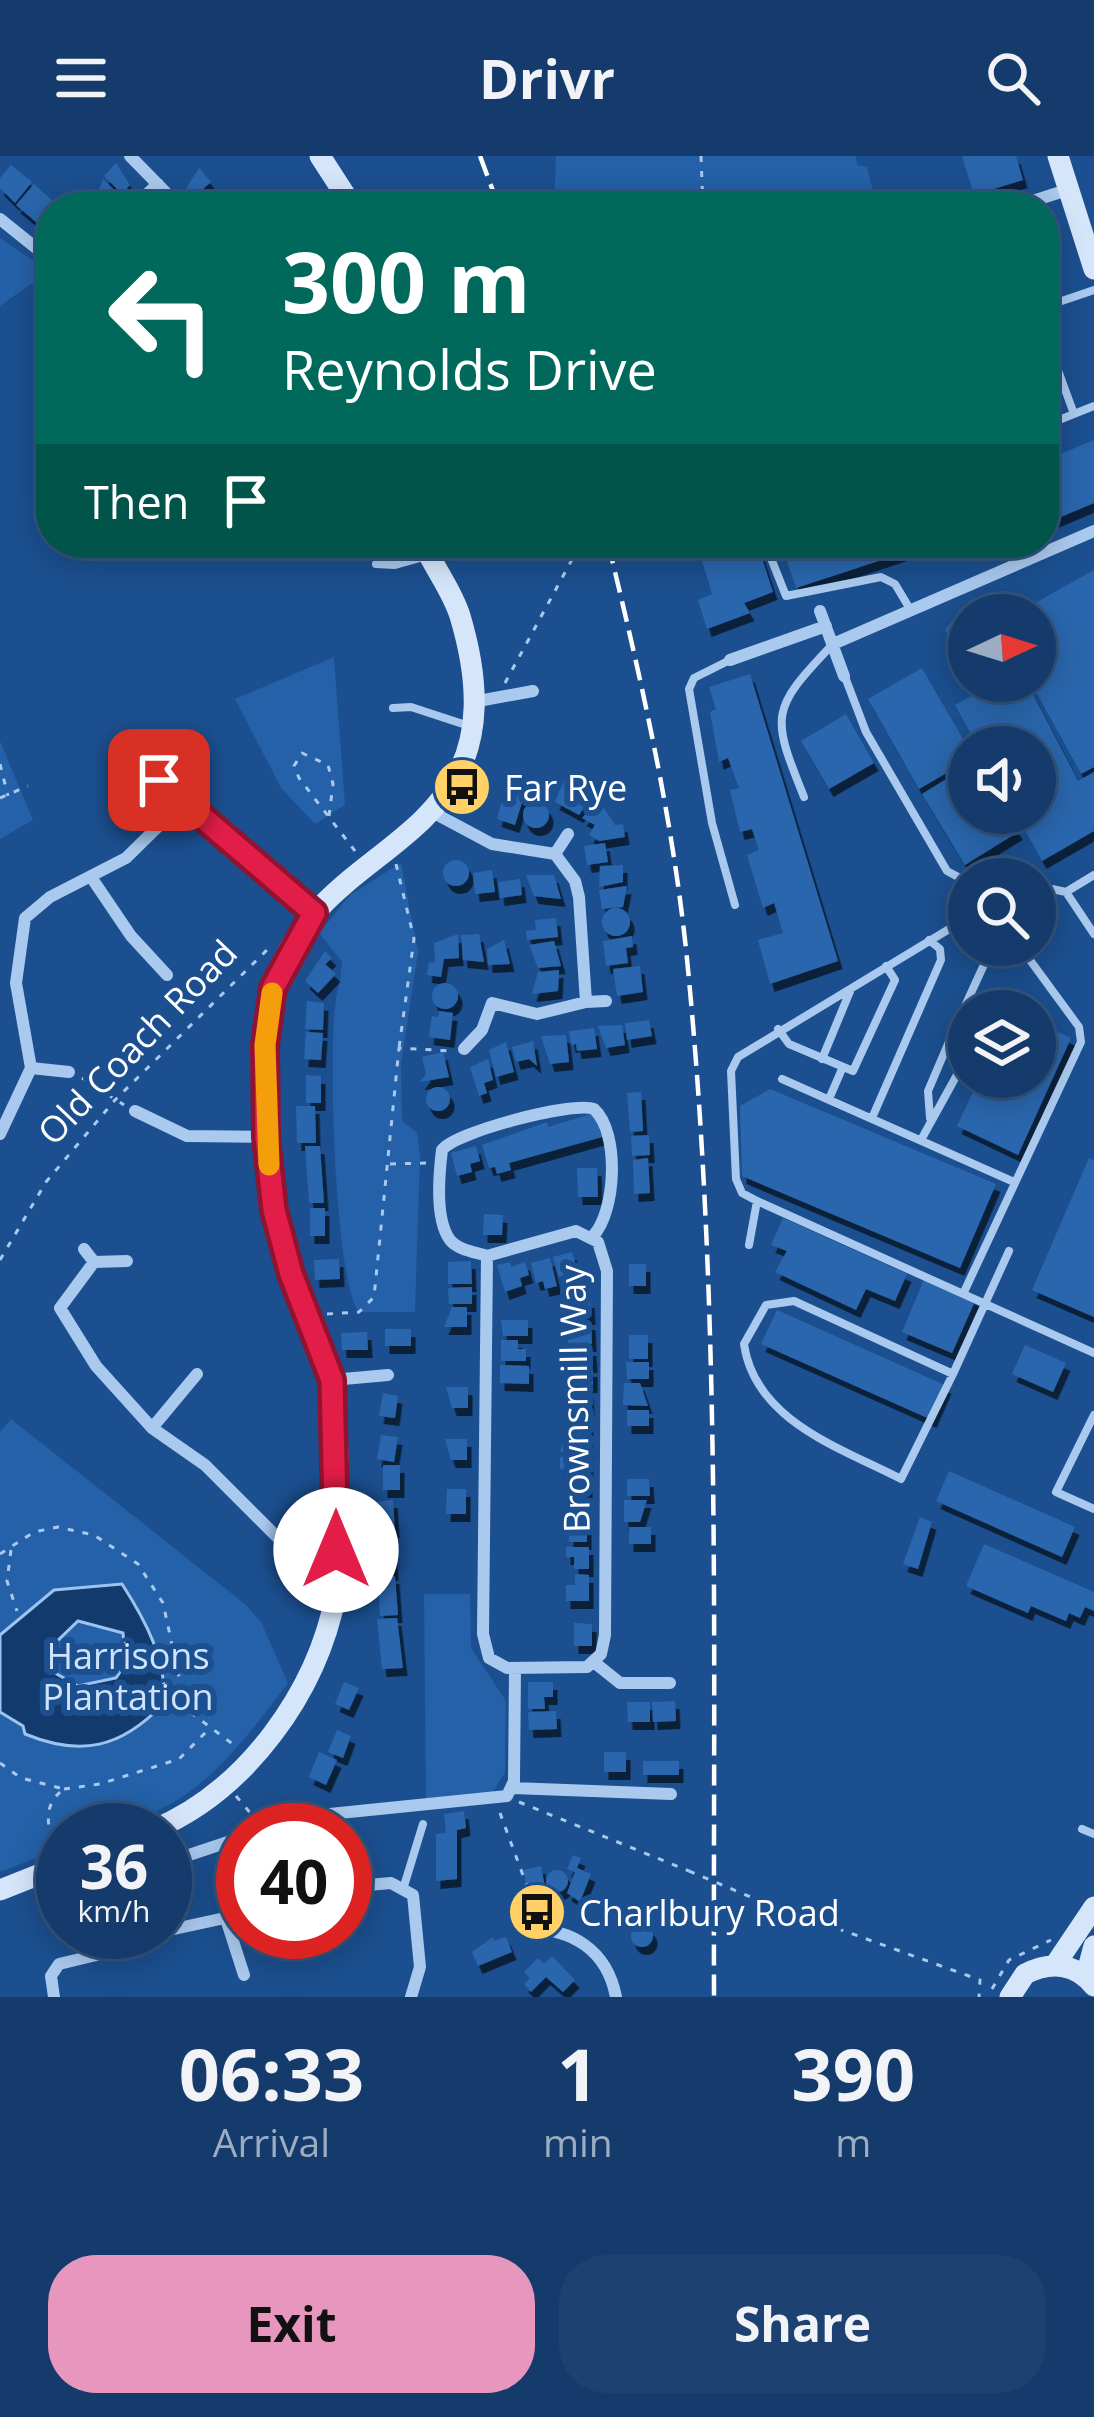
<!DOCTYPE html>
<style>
body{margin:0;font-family:"Open Sans",sans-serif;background:#1d4271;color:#f1f3f6;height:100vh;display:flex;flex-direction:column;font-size:45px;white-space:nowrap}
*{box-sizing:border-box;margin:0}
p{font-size:39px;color:#9dadc1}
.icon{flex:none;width:66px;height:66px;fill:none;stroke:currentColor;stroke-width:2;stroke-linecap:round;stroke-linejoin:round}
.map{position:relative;height:1841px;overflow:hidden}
.details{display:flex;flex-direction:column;background:#143b6b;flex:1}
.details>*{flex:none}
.banner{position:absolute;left:36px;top:36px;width:1023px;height:366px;border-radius:48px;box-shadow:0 6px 30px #0003,0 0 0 3px #33557e;background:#00695c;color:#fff;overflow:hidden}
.needle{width:78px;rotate:86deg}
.fabs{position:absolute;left:948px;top:438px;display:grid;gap:24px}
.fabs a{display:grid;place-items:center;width:108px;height:108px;border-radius:50%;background:#143b6b;box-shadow:0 6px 30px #0003,0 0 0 3px #33557e;font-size:60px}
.speed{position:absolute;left:36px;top:1647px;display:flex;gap:24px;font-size:60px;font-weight:700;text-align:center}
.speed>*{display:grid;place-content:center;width:156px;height:156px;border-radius:50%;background:#143b6b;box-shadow:0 6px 30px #0003,0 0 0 3px #33557e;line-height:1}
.speed small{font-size:30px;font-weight:400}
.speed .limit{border:18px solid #d22;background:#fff;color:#111}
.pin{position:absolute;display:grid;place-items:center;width:102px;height:102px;color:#fff;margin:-51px;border-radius:24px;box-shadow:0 6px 18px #0006}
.me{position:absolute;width:132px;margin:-66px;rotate:0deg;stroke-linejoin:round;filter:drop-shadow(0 0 9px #0008)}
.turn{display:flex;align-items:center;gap:42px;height:252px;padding:0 48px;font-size:54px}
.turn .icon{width:156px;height:156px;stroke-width:2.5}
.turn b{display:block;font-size:84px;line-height:102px}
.then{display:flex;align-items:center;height:114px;padding:0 48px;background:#0003;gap:24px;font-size:45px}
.eta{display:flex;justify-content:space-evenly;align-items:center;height:204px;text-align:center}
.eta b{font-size:72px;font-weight:700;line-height:84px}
.primary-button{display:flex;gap:24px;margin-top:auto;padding:24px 48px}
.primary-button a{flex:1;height:138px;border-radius:48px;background:#e797bd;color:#111;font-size:48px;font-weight:700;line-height:138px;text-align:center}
.primary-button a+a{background:#1d4271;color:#f1f3f6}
header{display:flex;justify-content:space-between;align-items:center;height:156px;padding:0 48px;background:#143b6b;font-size:54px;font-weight:700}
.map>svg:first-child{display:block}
</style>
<header><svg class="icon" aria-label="menu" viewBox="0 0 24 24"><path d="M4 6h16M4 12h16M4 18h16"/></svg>Drivr<svg class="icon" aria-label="search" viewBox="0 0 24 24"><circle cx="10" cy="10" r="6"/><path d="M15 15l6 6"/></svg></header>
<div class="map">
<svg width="1094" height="1841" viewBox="0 0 1094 1841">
<defs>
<filter id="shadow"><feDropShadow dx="4.5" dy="8" stdDeviation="0" flood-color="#0009"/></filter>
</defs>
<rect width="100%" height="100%" fill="#1b4f8f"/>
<path fill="#2461a8" d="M556,0H856L857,9L867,11L877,51H554Z
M0,82L51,117V123L42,120L0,150Z
M334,501L345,649L315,668L281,632L235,543Z
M0,585L33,664L0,683Z
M401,707L418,796L401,908L402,965L417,977L420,1000L415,1156H359C334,1125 328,889 336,843C338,830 341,820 342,806L319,777L350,739Z
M11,1263L245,1448L261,1466L288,1527C224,1611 178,1674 63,1674V1692L0,1716V1276Z
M424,1438H470L471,1492L506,1545L505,1617L492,1637L426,1643Z"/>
<path fill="#123a6d" stroke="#9cc4f0" stroke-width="3" fill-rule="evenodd" d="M122,1428C144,1462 169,1507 163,1548C121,1592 81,1601 25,1578L23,1570L0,1556V1479L54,1434ZM78,1465L123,1477L126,1507L116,1522L78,1530L55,1517L49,1493Z"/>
<path fill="#2a66ad" filter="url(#shadow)" d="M962,0H1016L1023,24L974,39Z
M116,7L130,29L122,38L104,20Z
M11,9L32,26L15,47L0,32V22Z
M199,12L211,26L192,43L185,34Z
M103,23L119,39L109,51L96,42Z
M34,28L54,46L37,67L16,49Z
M1094,284V347L1044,368V305Z
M697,387H757L773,436L744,447L750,457L707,473L698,444L712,438Z
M781,387H900L903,397L796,432Z
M1094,414V611L1081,618L1030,525H1035V459H1014Z
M984,452L1009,459H969V520L945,474L951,466Z
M922,512L969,593V604L919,633L868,543Z
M750,518L838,805L770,828L758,784L783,777L774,747L763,752L747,699L759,694L752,673L740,676L730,634L739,632L728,602L719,606L710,556L716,553L709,531Z
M1000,525H1026L1078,625L1094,616V675L1042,705L1015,657H1035V591H978L955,549Z
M846,558L874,607L829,633L801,585Z
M969,609V657H1007L1018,676L965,709L922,638Z
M565,622L591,642L579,659L555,646Z
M505,634L524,640L515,669L497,663Z
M598,643L615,669L623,668L625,681L599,685L589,679L595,669L582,662Z
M523 659a13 13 0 1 1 26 0a13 13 0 1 1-26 0Z
M605,687L608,706L587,709L584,690Z
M443 717a13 13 0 1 1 26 0a13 13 0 1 1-26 0Z
M623,709V726L599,731L600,710Z
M492,714L495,736L475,738L473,717Z
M526,719H554L561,743L534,740Z
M520,723L522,739L500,742L498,726Z
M627,730L623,751L602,753L599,734Z
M602 766a14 14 0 1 1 28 0a14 14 0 1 1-28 0Z
M556,762L558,781L527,784L526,775L536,774L535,764Z
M458,778L459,802L444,803L441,821L427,819L429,806L435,807L434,787Z
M479,778L484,806L463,804L461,779Z
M632,780L633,791L626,792L628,807L606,810L603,785Z
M504,784L510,808L488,809L487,793Z
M554,785L561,810L538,812L529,789Z
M325,795L332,802L325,808L336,818L318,837L305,825Z
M640,810L643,836L617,840L613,813Z
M559,814L558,835L532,838L538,816Z
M432 840a13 13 0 1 1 26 0a13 13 0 1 1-26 0Z
M307,845L324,847L323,874L305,873Z
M439,855L453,857L450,884L429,881L432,860L438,861Z
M649,864L652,880L627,884L625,867Z
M1035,865L1071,882L1018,999L957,970L980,921H1035Z
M622,869L625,889L606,892L598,870Z
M594,872L597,893L577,895L576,888L571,889L569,875Z
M306,876L323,877L321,904L304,903Z
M566,879L569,906L550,908L541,880Z
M533,885L537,910L529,903L516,906L512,891Z
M506,886L514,916L496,921L489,894Z
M443,896L449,921L420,926L426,918L422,901Z
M488,903L493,924L484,927L487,937L479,940L470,911Z
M306,919L321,920V947H306Z
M426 943a12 12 0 1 1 24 0a12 12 0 1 1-24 0Z
M770,933L996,1028L960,1112L742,1020L740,950Z
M641,936L643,975L630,976L627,937Z
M296,950H315L316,987H297Z
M594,957L602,981L509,1007L511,1014L497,1018L495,1011L489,1012L482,989L547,966L548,971Z
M649,979L650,999L632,1000L631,980Z
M305,990H320L324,1047H309Z
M476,990L480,1005L470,1008L472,1016L457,1020L451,997Z
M648,1002L650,1037L634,1038L633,1004Z
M1089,1002L1094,1004V1161L1032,1134Z
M577,1012H597L598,1041H578Z
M310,1052H325V1080H310Z
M484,1058L503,1059L502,1079H483Z
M783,1062L907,1118L895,1145L866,1133L856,1154L775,1116L787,1095L771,1089Z
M572,1096L578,1116L559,1121L553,1101Z
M550,1102L557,1130L545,1133L543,1125L536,1127L531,1107Z
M339,1103L340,1123L315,1124L314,1104Z
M471,1105L472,1128H448V1106Z
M510,1106L511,1111L525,1106L529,1119L520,1122L522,1130L505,1136L497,1109Z
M629,1108H646V1130H629Z
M925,1121L976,1143L952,1197L902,1176Z
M472,1131V1148H449L448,1132Z
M590,1144L591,1161H567V1145Z
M452,1151H467V1171H444Z
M777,1154L947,1230L932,1264L761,1188Z
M501,1164H528V1180H503Z
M568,1166H591L592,1188H568Z
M385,1173H411V1190H385Z
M367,1176L368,1194H342L341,1177Z
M629,1179H648V1203H629Z
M501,1184H518V1193H526V1205H501Z
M1025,1189L1066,1207L1053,1236L1012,1218Z
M592,1192L593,1209H569V1193Z
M626,1206H649V1223H627Z
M500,1209L529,1210V1228L500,1227Z
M569,1213H593V1229L570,1230Z
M624,1227H640L648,1250L623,1249Z
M446,1231H468V1252H452Z
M565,1234H589L590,1252H566Z
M383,1237L398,1240L395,1262L379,1260Z
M569,1254H588L589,1273H569Z
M627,1254H649V1270H627Z
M589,1275V1295L560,1296L567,1276Z
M381,1279L398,1281L394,1306L377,1303Z
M445,1283H467V1304H451Z
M588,1299L589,1317L560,1313V1301Z
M383,1309H400V1334H383Z
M949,1315L1075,1371L1062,1401L936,1345Z
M568,1322H588V1340H568Z
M627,1323H649L650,1340H627Z
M447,1333H466V1358H446Z
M567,1343H584L588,1363H567Z
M393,1344L395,1374L375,1375L373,1346Z
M624,1344H647L640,1366H624Z
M920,1361L932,1366L918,1413L903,1408Z
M569,1366H587V1386H569Z
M629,1371H651V1388H629Z
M392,1382L394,1417L376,1418L374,1383Z
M984,1388L1094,1436V1455L1085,1451L1080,1462L1069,1457L1066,1465L1031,1450L1028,1457L966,1430Z
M566,1391H589V1413H574V1401H566Z
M575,1418L589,1419V1445H566V1429H575Z
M395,1420L398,1459L380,1460L378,1421Z
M397,1462L403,1512L382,1513L377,1463Z
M574,1467L592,1468V1490H574Z
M344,1526L359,1532L349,1554L335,1548Z
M528,1526H553V1541H544L545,1553H528Z
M675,1545L676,1565L653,1566L652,1546Z
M627,1546H650V1566H628Z
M556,1555L557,1573L529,1574L528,1556Z
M337,1574L351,1580L343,1602L328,1596Z
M319,1596L337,1604L326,1629L309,1621Z
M604,1596H626V1616H604Z
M643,1605H679V1619H643Z
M464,1655L466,1672L457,1674V1723L436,1725V1678L446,1677L444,1658Z
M573,1699L581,1702L577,1712L591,1718L580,1746L567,1737L575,1716L567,1713Z
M541,1710L545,1731L528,1735L523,1714Z
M546 1725a11 11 0 1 1 22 0a11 11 0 1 1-22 0Z
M631 1780a11 11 0 1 1 22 0a11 11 0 1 1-22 0Z
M493,1781L494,1785L506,1781L512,1796L478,1810L472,1796Z
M552,1800L575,1824L563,1836L546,1821L531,1836L524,1828L530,1822L524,1816L538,1802L544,1808Z"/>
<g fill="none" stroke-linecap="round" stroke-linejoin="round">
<path stroke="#a9c9ee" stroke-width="3" stroke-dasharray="6 9" stroke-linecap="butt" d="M701,0L703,51
M505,527L581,387
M0,608L8,640
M0,642L28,630
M329,660L333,628L328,609L302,597L294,610L299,622L355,695
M396,708L414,783L399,892
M82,922L124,949
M390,1008L428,1007
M0,1104L46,1026L115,944L272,789
M327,1158L359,1156L374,1141L399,892L451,895
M11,1394L7,1425L17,1455
M0,1398L34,1376L58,1371L94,1379L138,1408L163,1447L186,1553L238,1592
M0,1607L21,1622L64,1633C43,1648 46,1669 56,1691
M64,1633L100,1628L179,1603L211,1571
M236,1640L257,1665
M519,1646L689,1715
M500,1657L538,1760
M753,1742L980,1824L979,1841
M992,1833L1009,1804L1051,1784"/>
<path stroke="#a9c9ee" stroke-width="8" d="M1044,151L1094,134
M1044,176L1074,258
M1044,270L1094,250
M765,387L786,440L881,421L895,428L910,453
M376,408L395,409L427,400
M730,504L694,522L689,533L712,667L735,749
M845,521L866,576L947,715L960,722L992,709
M393,552L411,551L466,569
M804,641C771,559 770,554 832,489
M1066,736L1094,778
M1035,740L1052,733L1066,736L1094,719
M969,761L738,901L731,915L736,1023L742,1037L757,1045L1094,1197
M778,873L789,888L853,915L895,824L886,810
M969,880L954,874L993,789
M822,903L851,833
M782,923L1014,1026
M829,943L842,913
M872,962L941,804L940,793L929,784
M930,962L928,935L954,874
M921,984L969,897
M749,1089L757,1045
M964,1136L1081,886L1079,871L1019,789
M953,1218L901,1323C841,1292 755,1265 744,1188L766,1149L794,1145L953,1218L1009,1095
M1094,1259L1056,1336L1094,1353
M1082,1673L1094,1678
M404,1730L423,1668"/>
<path stroke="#a9c9ee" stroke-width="12" d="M130,0L180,51
M133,51L158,28
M1014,51L1067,34
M0,63L51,104
M820,455L844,520
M833,488L1094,375
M730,504L826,470
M473,546L533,535
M159,624L314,757
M434,657L492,688L555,698L575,725L579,741L586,846L537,858L492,847L482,874L464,893
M555,698L568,678
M91,721L131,780L167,819
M586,846L606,845
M31,912L69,916
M135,955L187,980L266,981
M0,978L31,912L16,827L25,762L50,741L126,702L181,648
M576,1075L598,1086L607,1115L605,1479L601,1498L587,1511L507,1512L489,1502L483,1478L487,1100Z
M84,1093L94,1106L127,1105
M487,1100C475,1096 458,1094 450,1084C435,1064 439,1018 442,994C455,976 573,945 594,953C620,977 616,1056 593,1080
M94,1106L60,1152L96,1210L152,1272L205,1309L286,1390L336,1394
M332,1224L388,1219
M152,1272L197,1218
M595,1507L620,1527H670
M513,1632L671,1638
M263,1674L310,1660L507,1640L514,1625L515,1513
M165,1707L243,1681
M345,1731L391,1727L413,1739L420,1811L411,1841
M226,1763L244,1819
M526,1773C572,1772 607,1794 616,1841
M54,1841L51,1820L59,1808L109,1796L133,1782L243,1758"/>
<path stroke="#d6e6fa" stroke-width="21" d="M320,0L353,51
M1058,0L1094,113
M153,1674C246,1635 317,1537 336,1438C336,1370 343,1297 332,1229C327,1191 303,1154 291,1118C263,1034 252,925 272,839C309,674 532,701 460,460C452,434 434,412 423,387
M0,1734L63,1709
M1055,1809L1094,1751
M1086,1820L1094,1790
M1010,1841L1025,1818C1050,1805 1076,1807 1094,1830"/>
<path stroke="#fff" stroke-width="4.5" stroke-dasharray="21 9" stroke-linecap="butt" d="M480,0L499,51
M608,387C643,531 676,676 689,824C721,1162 713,1502 714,1841"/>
<path stroke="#a9c9ee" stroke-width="3" stroke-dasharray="6 9" stroke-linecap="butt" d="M689,1715L753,1742"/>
</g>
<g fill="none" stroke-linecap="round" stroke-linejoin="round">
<g stroke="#92132f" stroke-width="30">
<path id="route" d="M159,624L314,757L273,832L265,889L266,981L274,1054L291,1118L332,1224L336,1394"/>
</g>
<use href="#route" stroke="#e11d48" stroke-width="21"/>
<path stroke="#f59e0b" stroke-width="21" d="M269,1009L265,889L272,837"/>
</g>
<defs>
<g id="bus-disc" transform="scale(3)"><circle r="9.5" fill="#ffd166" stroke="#1b4f8f"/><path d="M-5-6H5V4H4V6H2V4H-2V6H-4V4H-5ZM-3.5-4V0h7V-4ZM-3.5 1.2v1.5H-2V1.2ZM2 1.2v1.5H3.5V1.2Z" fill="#111"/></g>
</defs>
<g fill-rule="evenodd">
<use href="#bus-disc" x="462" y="631"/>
<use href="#bus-disc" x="537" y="1756"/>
</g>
<g text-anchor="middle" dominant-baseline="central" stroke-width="12" stroke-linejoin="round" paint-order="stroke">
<g font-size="36" fill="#fff" stroke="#1b4f8f" text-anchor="start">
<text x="504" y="631">Far Rye</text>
<text x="579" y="1756">Charlbury Road</text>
</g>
<g font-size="36" fill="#fff" stroke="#1b4f8f">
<text transform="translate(137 886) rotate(-46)">Old Coach Road</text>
<text transform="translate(574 1243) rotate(-91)">Brownsmill Way</text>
</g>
<g font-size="36" fill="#cfe3fa" stroke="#1b4f8f">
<text x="128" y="1499">Harrisons<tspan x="128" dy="41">Plantation</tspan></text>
</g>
</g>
</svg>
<div class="fabs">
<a><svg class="needle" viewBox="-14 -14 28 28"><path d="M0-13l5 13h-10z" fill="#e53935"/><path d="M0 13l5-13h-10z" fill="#9dadc1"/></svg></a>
<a><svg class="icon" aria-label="sound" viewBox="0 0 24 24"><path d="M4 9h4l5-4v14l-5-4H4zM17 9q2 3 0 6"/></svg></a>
<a><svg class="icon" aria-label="search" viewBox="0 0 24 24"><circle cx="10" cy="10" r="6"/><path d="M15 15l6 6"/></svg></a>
<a><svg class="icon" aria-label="layers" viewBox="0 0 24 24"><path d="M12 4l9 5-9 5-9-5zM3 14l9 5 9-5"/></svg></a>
</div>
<div class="speed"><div>36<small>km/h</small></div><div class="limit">40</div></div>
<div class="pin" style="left:159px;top:624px;background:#d93025"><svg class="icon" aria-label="arrive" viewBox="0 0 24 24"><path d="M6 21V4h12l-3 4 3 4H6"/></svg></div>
<svg class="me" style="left:336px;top:1394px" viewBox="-20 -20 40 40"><circle r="19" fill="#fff"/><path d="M0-13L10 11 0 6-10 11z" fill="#e11d48"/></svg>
<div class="banner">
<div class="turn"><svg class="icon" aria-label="left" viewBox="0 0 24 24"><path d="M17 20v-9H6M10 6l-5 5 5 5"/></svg><div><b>300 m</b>Reynolds Drive</div></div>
<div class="then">Then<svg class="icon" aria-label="arrive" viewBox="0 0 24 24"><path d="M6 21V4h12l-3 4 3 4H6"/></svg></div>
</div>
</div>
<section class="details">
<div class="eta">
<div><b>06:33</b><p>Arrival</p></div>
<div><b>1</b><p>min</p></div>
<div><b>390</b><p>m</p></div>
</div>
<div class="primary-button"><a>Exit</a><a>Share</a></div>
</section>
